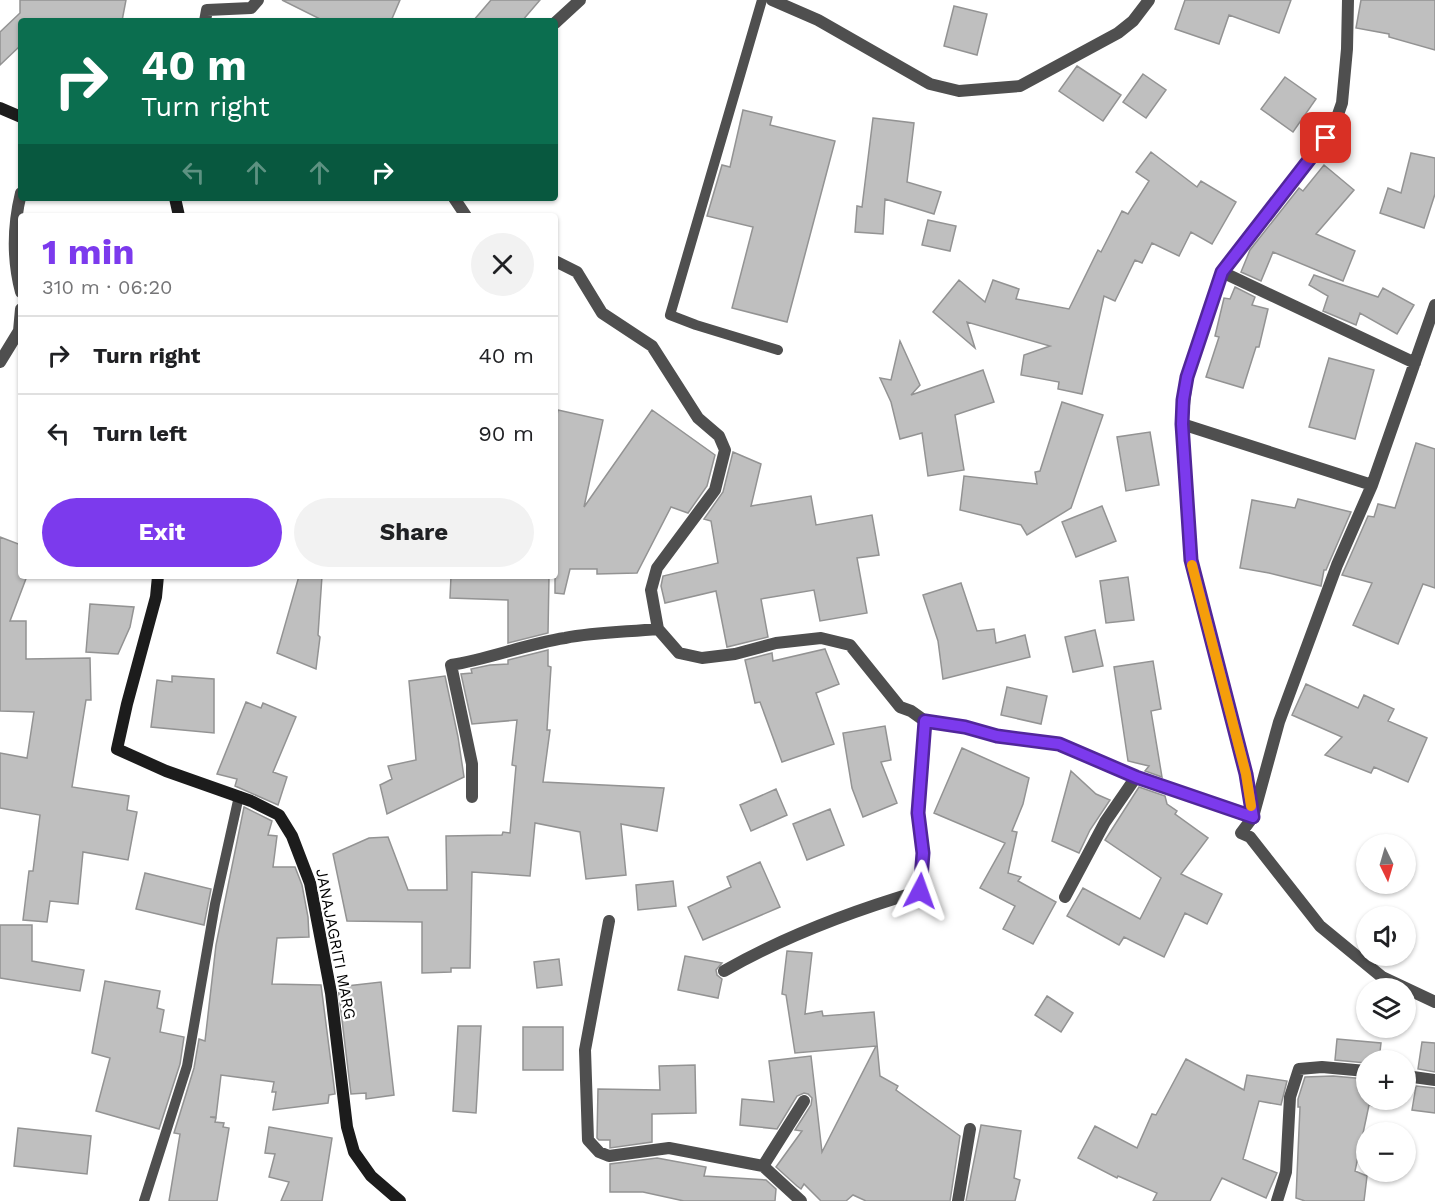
<!DOCTYPE html>
<meta charset="utf-8">
<style>
body{margin:0;font-family:"Work Sans",sans-serif;background:#f2f2f2;color:#202124;height:100vh;display:flex;flex-direction:column;font-size:22px;white-space:nowrap}
*{box-sizing:border-box;margin:0}
p{font-size:20px;color:#757577}
.icon{flex:none;width:33px;height:33px;fill:none;stroke:currentColor;stroke-width:2;stroke-linecap:round;stroke-linejoin:round}
.map{position:relative;flex:1;overflow:hidden}
.details{position:absolute;left:18px;top:213px;width:540px;height:366px;display:flex;flex-direction:column;background:#fff;border-radius:6px;box-shadow:0 2px 4px #0004}
.details>*{flex:none}
.guide{position:absolute;left:18px;top:18px;width:540px;height:183px;border-radius:6px;box-shadow:0 2px 4px #0004;background:#0b6e4f;color:#fff;overflow:hidden}
.needle{width:39px;rotate:175deg}
.tools{position:absolute;left:1356px;top:834px;display:grid;gap:12px}
.tools a{display:grid;place-items:center;width:60px;height:60px;border-radius:50%;background:#fff;box-shadow:0 2px 4px #0004;font-size:30px}
.pin{position:absolute;display:grid;place-items:center;width:51px;height:51px;color:#fff;margin:-26px;border-radius:12px;box-shadow:0 3px 9px #0006}
.me{position:absolute;width:66px;margin:-33px;rotate:4deg;stroke-linejoin:round;filter:drop-shadow(0 0 4px #0008)}
.turn{display:flex;align-items:center;gap:21px;height:126px;padding:0 24px;font-size:27px}
.turn .icon{width:78px;height:78px;stroke-width:2.5}
.turn b{display:block;font-size:42px;line-height:51px}
.lanes{display:flex;align-items:center;height:57px;padding:0 24px;background:#0003;justify-content:center;gap:30px;direction:ltr}
.lanes .off{opacity:.35}
.round{display:grid;place-items:center;flex:none;width:63px;height:63px;border-radius:32px;background:#f2f2f2}
.headline{display:flex;align-items:center;justify-content:space-between;height:102px;padding:0 24px}
h1{font-size:36px;font-weight:700;line-height:45px;color:#7c3aed}
.cta{display:flex;gap:12px;margin-top:auto;padding:12px 24px}
.cta a{flex:1;height:69px;border-radius:36px;background:#7c3aed;color:#fff;font-size:24px;font-weight:700;line-height:69px;text-align:center}
.cta a+a{background:#f2f2f2;color:#202124}
ul{padding:0;list-style:none}
li{display:flex;align-items:center;gap:18px;height:78px;padding:0 24px;border-top:2px solid #e0e0e0}
li div{flex:1}
li b{display:block;font-size:22px}
li em{font-style:normal}
.map>svg:first-child{display:block}
</style>
<div class="map">
<svg width="1435" height="1201" viewBox="0 0 1435 1201">
<rect width="100%" height="100%" fill="#fff"/>
<path fill="#bfbfbf" stroke="#939393" stroke-width="1.5" d="M20,0H126L122,21H21V45L0,65V32L20,13Z
M282,0H400L391,21H324Z
M491,0H540L522,21H473Z
M1185,0H1291L1279,33L1229,15L1219,44L1175,29Z
M1361,0H1435V50L1389,37V34L1356,28Z
M954,6L987,14L977,55L944,46Z
M1077,66L1121,95L1103,121L1059,91Z
M1143,74L1166,90L1146,118L1123,102Z
M1285,77L1316,99L1293,132L1261,109Z
M743,110L772,117L770,125L835,141L787,322L732,308L753,227L707,216L722,165L730,167Z
M873,118L914,123L907,182L941,192L934,214L885,199L883,234L855,232L857,206L862,207Z
M1151,152L1197,187L1201,181L1236,202L1212,244L1191,232L1179,256L1152,243L1142,263L1135,260L1115,301L1104,296L1082,394L1058,389L1059,382L1021,375L1024,355L1050,346L967,322L975,348L933,312L959,280L985,302L993,280L1019,289L1016,299L1069,309L1098,250L1101,252L1122,211L1128,214L1149,181L1136,172Z
M1411,153L1435,158V194L1424,228L1380,213L1388,188L1401,193Z
M1324,165L1354,190L1316,234L1355,251L1343,281L1273,252L1261,281L1241,272L1250,250L1299,188L1303,191Z
M928,220L956,226L950,251L922,245Z
M1314,275L1378,297L1383,288L1414,305L1397,334L1360,313L1356,325L1323,311L1328,296L1309,285Z
M1235,287L1255,297L1252,305L1268,309L1259,347H1256L1243,388L1206,377L1219,337L1215,336L1224,298L1230,299Z
M900,341L920,385L911,395L983,370L994,402L955,415L964,470L928,476L922,433L900,439L891,402L880,378L891,380Z
M1329,358L1374,370L1355,439L1309,427Z
M1062,402L1103,415L1071,508L1027,535L1021,525L960,510L964,476L1037,484L1035,472L1040,471Z
M558,410L603,420L584,507L652,410L715,455L707,486L688,513L671,507L637,573L597,574V569H570L564,594L555,593V424Z
M1150,432L1159,485L1126,491L1117,437Z
M1416,443L1435,449V588L1423,584L1398,644L1353,625L1372,583L1342,575L1368,516L1374,517L1378,504L1395,508Z
M733,452L761,464L751,506L811,496L816,525L872,515L879,555L857,558L867,613L820,621L814,590L761,599L768,637L727,647L716,591L665,603L661,586L663,576L718,563L711,521L704,519L723,492Z
M1298,499L1351,512L1326,570H1324L1321,586L1269,573L1240,568L1252,500L1295,508Z
M1102,506L1116,541L1076,557L1062,522Z
M0,537L21,545V576H27L10,621H26V659L90,658L91,700H86L72,787L129,796L127,810L137,812L128,860L83,852L78,904L50,901L47,922L23,920L29,871H33L40,815L0,808V753L27,758L34,712L0,711Z
M299,576H322L318,635L320,637L316,669L277,653Z
M451,576H549L548,633L508,643V600L450,598Z
M1128,577L1134,620L1106,623L1100,581Z
M961,583L977,631L994,629L996,643L1025,635L1030,657L943,679L938,641L923,595Z
M90,604L134,607L130,627L118,654L86,652Z
M1095,630L1103,666L1073,672L1065,637Z
M825,649L839,684L816,693L834,744L782,762L760,702L755,703L745,660L772,653L773,661Z
M548,650V666L551,667L547,730H550L543,782L664,788L657,831L621,824L626,875L586,879L580,832L535,823L530,876L472,872L470,968H451V972L422,973V922L347,921L333,854L369,838L388,837L408,890H447L446,836L502,835L503,832L510,833L516,766L512,765L517,720L472,724L461,674L472,673L471,669L490,665L508,664V660Z
M1153,661L1161,709L1151,711L1162,777L1145,771L1149,766L1128,761L1114,667Z
M172,676L214,679V733L151,727L157,680L172,682Z
M445,676L458,737L464,777L387,814L380,785L392,779L388,766L416,760L409,681Z
M1306,684L1358,708L1364,695L1394,709L1388,721L1427,738L1408,782L1374,767L1371,773L1325,755L1342,737L1292,715Z
M1007,687L1047,696L1041,724L1001,715Z
M246,702L261,708L263,703L296,717L273,772L287,777L278,805L235,786L237,779L217,774Z
M885,726L891,760L881,762L897,803L863,817L852,788L843,733Z
M962,748L1029,778L1023,804L1012,831L1017,832L1008,873L1021,877L1018,881L1056,902L1033,944L1003,929L1015,906L980,888L1005,843L934,813Z
M1071,771L1096,794L1110,800L1090,830L1079,853L1052,841Z
M1139,787L1165,796L1167,804L1177,811L1175,814L1208,838L1181,874L1222,894L1207,924L1185,913L1164,957L1124,937L1119,945L1067,916L1083,888L1140,919L1161,878L1105,840Z
M776,789L787,815L751,831L740,805Z
M244,807L272,821L268,835L277,836L273,867H295L302,885L308,917L309,937L277,938L272,984L321,985L335,1094L329,1095L328,1103L273,1110L276,1092H272L274,1082L221,1075L216,1117H210L216,1118L215,1122L224,1123L223,1127L229,1128L217,1201H169L180,1134L174,1133L194,1068L199,1039L205,1041L216,945Z
M830,809L844,845L807,860L793,824Z
M760,862L780,907L703,940L688,907L731,887L727,877Z
M145,873L211,889L204,925L136,909Z
M673,881L676,906L638,910L636,885Z
M0,925H32V961L84,970L80,991L0,978Z
M787,951L812,953L805,1014L822,1011L823,1016L874,1012L880,1076L898,1086L896,1090L960,1136L950,1201H866L853,1195L846,1201H821L804,1184L801,1189L797,1186L776,1167L802,1131L795,1130L811,1105L812,1098L808,1094L804,1093L797,1096L777,1129L740,1125L742,1099L774,1102L769,1061L811,1056L822,1152L876,1046L795,1053L786,995L782,994Z
M685,956L722,963L716,970L717,975L722,979L718,998L678,990Z
M559,959L562,985L537,988L534,962Z
M105,981L160,991L157,1008L164,1010L160,1032L184,1037L180,1064L159,1129L96,1111L110,1058L92,1053Z
M381,982L394,1095L366,1099V1093L351,1094L338,987Z
M1047,996L1073,1013L1061,1032L1035,1015Z
M458,1026H481L476,1113L453,1111Z
M523,1027H563V1070H523Z
M1337,1039L1381,1043L1379,1060H1366V1063L1335,1060Z
M1422,1042L1435,1043V1072L1418,1069Z
M1186,1059L1244,1090L1247,1075L1287,1081L1281,1105L1259,1101L1243,1159L1277,1173L1266,1198L1222,1178L1210,1201H1153L1157,1193L1118,1176L1117,1178L1078,1158L1095,1126L1137,1148L1152,1114L1156,1115Z
M695,1065L696,1113L652,1114V1142L610,1148V1140H599L597,1138L598,1089L660,1090L659,1066Z
M1333,1076L1366,1079V1100H1375L1374,1106L1369,1105L1355,1171L1367,1176L1364,1201H1305L1296,1198L1300,1107H1298V1099L1305,1077Z
M1416,1086L1435,1088V1113L1412,1110Z
M981,1125L1021,1131L1014,1178L1020,1180L1015,1201H966Z
M269,1127L332,1138L322,1201H281L289,1182L269,1177L275,1154L265,1153Z
M18,1128L91,1136L87,1174L14,1166Z
M657,1158L706,1167L704,1176L766,1180L776,1189L775,1201H684L643,1192H610V1164Z"/>
<g fill="none" stroke-linecap="round" stroke-linejoin="round">
<path stroke="#4f4f4f" stroke-width="10" d="M762,0L670,315L696,325L778,350
M144,1201L187,1066L215,904L239,796"/>
<path stroke="#4f4f4f" stroke-width="12" d="M772,0L818,20L930,84L959,91L1020,86L1118,33L1133,21L1149,0
M205,21L207,10L251,8L258,0
M555,23L580,0
M21,193C13,226 12,258 21,292
M454,198L466,216
M555,261L577,272L602,313L652,346L698,418L719,436L725,450L715,490L657,568L651,590L658,629L679,653L702,658L735,654L776,643L821,638L850,645L900,707L911,711L925,721L965,727L997,736L1059,744L1136,777L1105,822L1065,897
M1222,272L1318,150L1334,126L1342,103L1347,49L1348,0
M0,362L19,331L21,309
M1182,424L1191,559L1246,774L1252,813
M1372,485L1182,424L1187,377L1222,272L1415,363
M1136,777L1253,817L1241,833L1250,837L1320,926L1382,977L1435,1002
M472,797V764L451,665C489,659 526,644 565,638C595,632 627,632 658,629
M1253,817L1279,722L1337,565L1372,485L1435,305
M609,921L585,1050L588,1140L599,1152L609,1156L669,1148L763,1166
M724,971C785,936 852,911 920,891L923,853L918,813L925,721
M1406,1076L1435,1080
M801,1201L763,1166L804,1101
M958,1201L970,1129
M1277,1201L1286,1172L1290,1097L1299,1069L1322,1067L1366,1071"/>
<path stroke="#1c1c1c" stroke-width="12" d="M0,108L21,117
M175,198L179,216
M158,576L156,597L127,704L117,749L166,771L251,801L279,815L292,836L310,883L331,993L347,1127L354,1152L371,1176L400,1201"/>
</g>
<g fill="none" stroke-linecap="round" stroke-linejoin="round">
<g stroke="#51269a" stroke-width="15">
<path id="route" d="M920,891L923,853L918,813L925,721L965,727L997,736L1059,744L1136,777L1253,817L1246,774L1191,560L1182,424L1183,400L1187,377L1222,272L1326,138"/>
</g>
<use href="#route" stroke="#7c3aed" stroke-width="10"/>
<path stroke="#f59e0b" stroke-width="10" d="M1192,565L1246,774L1251,806"/>
</g>
<g text-anchor="middle" dominant-baseline="central" stroke-width="4.5" stroke-linejoin="round" paint-order="stroke">
<g font-size="16" fill="#000" stroke="#fff">
<text transform="translate(336 944) rotate(79)">JANAJAGRITI MARG</text>
</g>
</g>
</svg>
<div class="tools">
<a><svg class="needle" viewBox="-14 -14 28 28"><path d="M0-13l5 13h-10z" fill="#e53935"/><path d="M0 13l5-13h-10z" fill="#757577"/></svg></a>
<a><svg class="icon" aria-label="sound" viewBox="0 0 24 24"><path d="M4 9h4l5-4v14l-5-4H4zM17 9q2 3 0 6"/></svg></a>
<a><svg class="icon" aria-label="layers" viewBox="0 0 24 24"><path d="M12 4l9 5-9 5-9-5zM3 14l9 5 9-5"/></svg></a>
<a>+</a>
<a>−</a>
</div>
<div class="pin" style="left:1326px;top:138px;background:#d93025"><svg class="icon" aria-label="arrive" viewBox="0 0 24 24"><path d="M6 21V4h12l-3 4 3 4H6"/></svg></div>
<svg class="me" style="left:920px;top:891px" viewBox="-20 -20 40 40"><path d="M0-17L14 15 0 8-14 15z" fill="#7c3aed" stroke="#fff" stroke-width="4"/></svg>
<div class="guide">
<div class="turn"><svg class="icon" aria-label="right" viewBox="0 0 24 24"><path d="M7 20v-9h11M14 6l5 5-5 5"/></svg><div><b>40 m</b>Turn right</div></div>
<div class="lanes"><svg class="icon off" aria-label="left" viewBox="0 0 24 24"><path d="M17 20v-9H6M10 6l-5 5 5 5"/></svg><svg class="icon off" aria-label="ahead" viewBox="0 0 24 24"><path d="M12 20V5M6 11l6-6 6 6"/></svg><svg class="icon off" aria-label="ahead" viewBox="0 0 24 24"><path d="M12 20V5M6 11l6-6 6 6"/></svg><svg class="icon" aria-label="right" viewBox="0 0 24 24"><path d="M7 20v-9h11M14 6l5 5-5 5"/></svg></div>
</div>
<section class="details">
<div class="headline"><div><h1>1 min</h1><p>310 m · 06:20</p></div><a class="round"><svg class="icon" aria-label="close" viewBox="0 0 24 24"><path d="M6 6l12 12M18 6L6 18"/></svg></a></div>
<ul>
<li><svg class="icon" aria-label="right" viewBox="0 0 24 24"><path d="M7 20v-9h11M14 6l5 5-5 5"/></svg><div><b>Turn right</b></div><em>40 m</em></li>
<li><svg class="icon" aria-label="left" viewBox="0 0 24 24"><path d="M17 20v-9H6M10 6l-5 5 5 5"/></svg><div><b>Turn left</b></div><em>90 m</em></li>
</ul>
<div class="cta"><a>Exit</a><a>Share</a></div>
</section>
</div>
